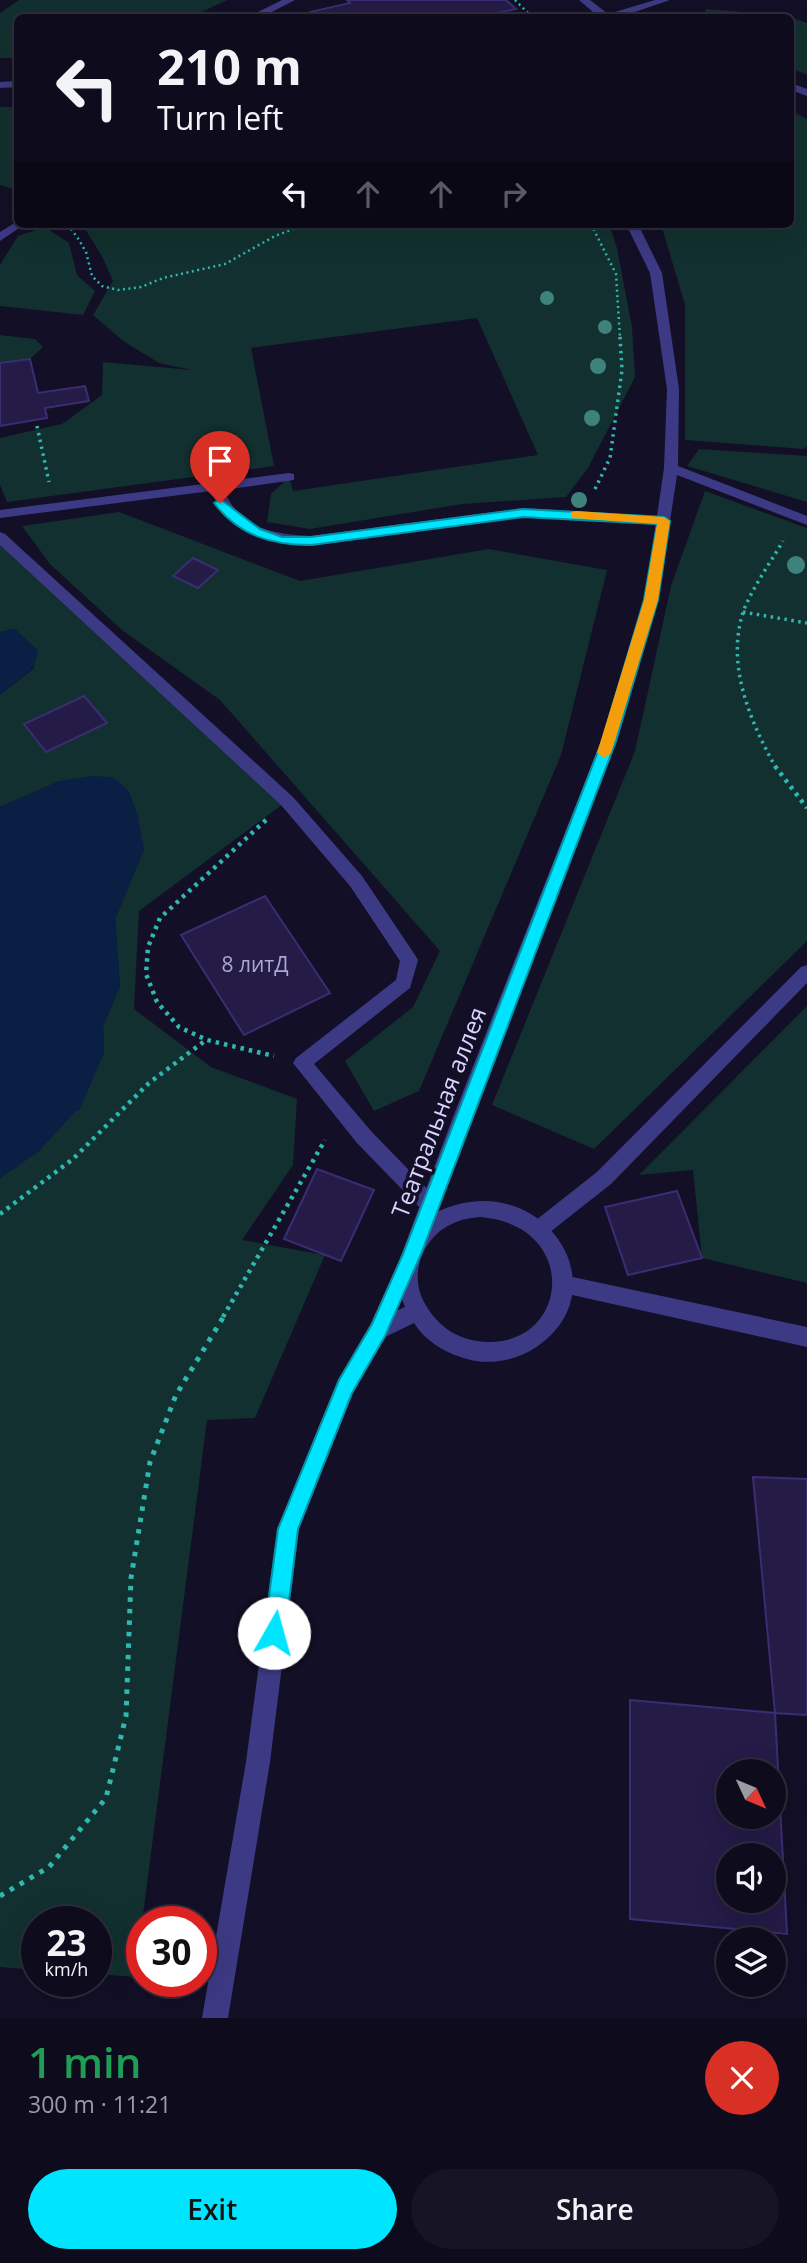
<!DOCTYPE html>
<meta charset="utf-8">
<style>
body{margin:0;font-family:"Open Sans",sans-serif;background:#171425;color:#f1f3f6;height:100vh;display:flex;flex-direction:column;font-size:26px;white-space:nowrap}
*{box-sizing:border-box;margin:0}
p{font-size:23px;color:#9b9ba3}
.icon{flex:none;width:38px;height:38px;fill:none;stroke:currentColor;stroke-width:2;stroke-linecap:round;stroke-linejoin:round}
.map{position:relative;height:2018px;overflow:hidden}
.side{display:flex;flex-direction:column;background:#0e0b1c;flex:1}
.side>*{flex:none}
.guide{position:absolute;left:14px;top:14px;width:780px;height:214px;border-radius:10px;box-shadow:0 7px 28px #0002,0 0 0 2px #2e2b3b;background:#0e0b1c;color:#f1f3f6;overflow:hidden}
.needle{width:46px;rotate:134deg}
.fabs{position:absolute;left:716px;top:1759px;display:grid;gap:14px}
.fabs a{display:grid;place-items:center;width:70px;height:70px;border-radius:50%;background:#0e0b1c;box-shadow:0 7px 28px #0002,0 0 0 2px #2e2b3b;font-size:35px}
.speed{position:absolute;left:21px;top:1906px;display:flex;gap:14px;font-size:35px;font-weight:700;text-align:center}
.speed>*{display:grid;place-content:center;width:91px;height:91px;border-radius:50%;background:#0e0b1c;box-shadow:0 7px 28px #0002,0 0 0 2px #2e2b3b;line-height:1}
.speed small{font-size:18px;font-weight:400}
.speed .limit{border:10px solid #d22;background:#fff;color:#111}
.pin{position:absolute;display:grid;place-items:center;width:60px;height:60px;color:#fff;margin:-72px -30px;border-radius:50% 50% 50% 0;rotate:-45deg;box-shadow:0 0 7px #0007}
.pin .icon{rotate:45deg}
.me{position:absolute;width:77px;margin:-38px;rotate:7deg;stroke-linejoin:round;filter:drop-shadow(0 0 5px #0008)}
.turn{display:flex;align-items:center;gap:24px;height:147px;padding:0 28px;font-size:32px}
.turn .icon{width:91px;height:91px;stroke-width:2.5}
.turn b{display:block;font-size:49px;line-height:60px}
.lanes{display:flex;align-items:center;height:66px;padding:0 28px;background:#0003;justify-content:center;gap:35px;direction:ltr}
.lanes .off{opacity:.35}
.round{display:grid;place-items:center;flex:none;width:74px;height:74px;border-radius:37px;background:#171425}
.overview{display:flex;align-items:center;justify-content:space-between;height:119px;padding:0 28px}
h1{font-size:42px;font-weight:600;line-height:52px;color:#1e9e55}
.primary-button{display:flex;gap:14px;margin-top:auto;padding:14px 28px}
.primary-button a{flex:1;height:80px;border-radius:42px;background:#00e5ff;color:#111;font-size:28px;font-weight:600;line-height:80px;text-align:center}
.primary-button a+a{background:#171425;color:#f1f3f6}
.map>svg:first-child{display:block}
</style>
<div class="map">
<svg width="807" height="2018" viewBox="0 0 807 2018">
<rect width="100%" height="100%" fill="#130f26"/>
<path fill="#12302f" d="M19,0H227L191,17L18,18L17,58H0V13Z
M705,9L785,15L807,23V75L791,68V18L707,17Z
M0,107H17V190L0,185Z
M791,111L807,119V446L804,449L685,440V305L661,224H791V171L795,170L791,165Z
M82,224H609L617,248L632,327L635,377L588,468L566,497L462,504L310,529L267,522L271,494L289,477L293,491L538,455L477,318L251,348L274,466L7,502L0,485V438L62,424L102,395L103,362L192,370L159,363L123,341L93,315L113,281L103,258Z
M45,227L69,243L77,275L95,291L83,315L0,306V265L18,236Z
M0,335L35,339L43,347L30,359L0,363Z
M699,449L807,456V502L687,466Z
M705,491L807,528V941L594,1149L492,1105L635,751L671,586Z
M119,512L300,581L489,549L607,570L561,755L419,1091L374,1111L345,1061L413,1007L440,951L220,700L122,630L50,564L22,526Z
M0,537L287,801L139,911L134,1009L211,1067L297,1099L293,1165L242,1240L325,1255L255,1418L207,1420L135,1977L96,1974V1922H37V1970L0,1967V1178L40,1150L104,1053L103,1026L120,986L115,919L144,849L60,781L0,807V695L34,668L15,629L0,632Z
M807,1006V1283L702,1258L693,1170L639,1175Z"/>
<path fill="#0a1f44" d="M15,629L38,650L34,667L0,695V632Z
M91,776L113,777L129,791L138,817L144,849L115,919L120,986L103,1026L104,1053L79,1111H76L40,1150L0,1178V807L60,781Z"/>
<path fill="#241b47" stroke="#3b2d73" stroke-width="2" fill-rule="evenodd" d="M347,0H506L516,9L474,18H315L310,12L350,3Z
M30,359L38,393L85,386L89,401L45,408L47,418L0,426V363Z
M193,558L218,570L198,588L173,576Z
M84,696L107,723L46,752L24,724Z
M265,896L330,993L244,1035L181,935Z
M317,1169L374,1190L341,1261L284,1239Z
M677,1191L702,1258L628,1275L605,1207Z
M753,1477L807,1479V1715L775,1713Z
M630,1700L775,1713L787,1934L630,1919ZM728,1771H774V1816H728ZM728,1855H774V1900H728Z"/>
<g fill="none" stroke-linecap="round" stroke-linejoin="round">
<path stroke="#2fb8b0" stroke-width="2.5" stroke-dasharray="2 3.5" stroke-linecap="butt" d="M515,0L533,18
M61,224L72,230L79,240L86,252L92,276L102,286L118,290L141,287L163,278L225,264L275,236L307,224
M591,224L616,274L620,338"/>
<path stroke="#2fb8b0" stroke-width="3.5" stroke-dasharray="2.5 4.5" stroke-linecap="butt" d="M37,426L49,482
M595,489L610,458L622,370L620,336
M743,612L807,623
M776,768C750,721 724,662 745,607C755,584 770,563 783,541"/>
<path stroke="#2fb8b0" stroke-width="4.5" stroke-dasharray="3.5 5" stroke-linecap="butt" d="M775,766L807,808
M266,820L160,918L148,947L146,974L157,1002L179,1027L207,1040L274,1056
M0,1214L73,1159L149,1083L206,1040
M223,1317L325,1140"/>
<path stroke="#2fb8b0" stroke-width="5" stroke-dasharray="4.5 7" stroke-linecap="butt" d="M0,1896L49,1867L106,1798L126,1716L131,1578L150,1462L176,1395L224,1316"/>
<path fill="#3d3a85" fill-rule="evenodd" d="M18,221V224H24L22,226L0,241V232Z
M626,224H638L662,273L679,389L678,466L807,516V525L677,475L658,600L617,741L471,1117L468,1123L462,1125L456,1123L453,1117L601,741L644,600L656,525L523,516L311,546C269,544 228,534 211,491L0,518V510L289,473L294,474V480L224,490C239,528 274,535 311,536L523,508L657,516L664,468L667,389L650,273Z
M0,532L5,534L293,797L362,876L415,955L418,960L410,988L314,1064L371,1131L437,1199L440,1205L437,1211L430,1214L423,1211L357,1143L293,1063L296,1058L396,980L400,961L350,886L281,805L0,545Z
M807,965V983L611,1184L545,1236L538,1239L531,1236L528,1230L531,1224L597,1172L801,967Z
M563,1275L807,1327V1347L563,1293L556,1291L553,1284L556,1277Z"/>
<path fill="#3d3a85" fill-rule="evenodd" d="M282,0H295L260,18H246Z
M579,0H590L608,14L655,0H670L617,18H600Z
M18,81V87L0,88V82Z
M791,83L807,89V96L791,90Z
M462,1109L468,1111L471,1117L437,1212C539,1164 623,1286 538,1346C519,1359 498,1364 476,1361C453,1357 427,1344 414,1323L385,1337L353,1393L299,1529L270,1762L228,2018H202L246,1762L277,1529L338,1380L371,1323L399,1261L453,1117L456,1111ZM480,1217C584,1225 569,1354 477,1341C454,1338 435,1323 424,1302C408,1273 424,1235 454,1223C462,1219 471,1218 480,1217ZM402,1299L405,1307L396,1311Z"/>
</g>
<g fill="#3d827b">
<circle cx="547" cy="298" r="7"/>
<circle cx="605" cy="327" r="7"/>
<circle cx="598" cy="366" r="8"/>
<circle cx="592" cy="418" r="8"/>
<circle cx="579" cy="500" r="8"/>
<circle cx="796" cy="565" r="9"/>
</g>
<path fill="#00e5ff" stroke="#0095a6" stroke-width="2" d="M220,499L260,529L282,537H311L523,509L664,517L670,521L658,600L616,741L421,1254L385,1336L352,1393L298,1529L285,1633L282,1640L274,1643L267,1640L264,1633L278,1529L339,1380L372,1324L403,1254L602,741L644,600L657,524L523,517L311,545C272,545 239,536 214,503Z"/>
<path fill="#f59e0b" d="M576,511L664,517L670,521L658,600L611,753L604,758L597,753L644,600L657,524L571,518V512Z"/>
<g text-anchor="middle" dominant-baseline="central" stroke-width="7" stroke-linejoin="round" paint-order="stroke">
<g font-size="21" fill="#aca6d1">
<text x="255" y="964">8 литД</text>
</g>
<g font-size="24" fill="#d9d4ff" stroke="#130f26">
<text transform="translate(438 1112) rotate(-69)">Театральная аллея</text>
</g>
</g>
</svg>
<div class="fabs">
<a><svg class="needle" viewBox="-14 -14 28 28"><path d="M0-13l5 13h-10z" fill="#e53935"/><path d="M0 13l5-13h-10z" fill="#9b9ba3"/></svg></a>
<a><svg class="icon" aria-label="sound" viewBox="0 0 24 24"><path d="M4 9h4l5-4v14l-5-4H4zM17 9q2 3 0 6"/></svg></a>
<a><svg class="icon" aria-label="layers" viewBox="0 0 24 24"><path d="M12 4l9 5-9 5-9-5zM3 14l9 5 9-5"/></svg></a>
</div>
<div class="speed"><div>23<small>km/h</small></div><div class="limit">30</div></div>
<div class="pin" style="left:220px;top:503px;background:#d93025"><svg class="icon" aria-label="arrive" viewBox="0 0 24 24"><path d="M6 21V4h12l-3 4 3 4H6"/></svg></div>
<svg class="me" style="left:274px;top:1633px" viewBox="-20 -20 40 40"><circle r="19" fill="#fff"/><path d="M0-13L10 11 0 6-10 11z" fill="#00e5ff"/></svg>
<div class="guide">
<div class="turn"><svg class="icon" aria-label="left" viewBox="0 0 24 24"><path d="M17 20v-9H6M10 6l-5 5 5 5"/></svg><div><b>210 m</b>Turn left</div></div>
<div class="lanes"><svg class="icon" aria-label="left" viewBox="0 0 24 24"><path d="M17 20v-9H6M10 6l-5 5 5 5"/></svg><svg class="icon off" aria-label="ahead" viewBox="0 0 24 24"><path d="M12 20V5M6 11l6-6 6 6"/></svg><svg class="icon off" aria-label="ahead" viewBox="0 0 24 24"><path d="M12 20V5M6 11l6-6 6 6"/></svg><svg class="icon off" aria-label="right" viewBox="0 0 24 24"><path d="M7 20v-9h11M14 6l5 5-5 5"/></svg></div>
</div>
</div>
<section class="side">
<div class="overview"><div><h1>1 min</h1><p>300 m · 11:21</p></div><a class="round" style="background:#d93025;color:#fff"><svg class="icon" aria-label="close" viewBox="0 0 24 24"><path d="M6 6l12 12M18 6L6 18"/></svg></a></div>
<div class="primary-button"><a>Exit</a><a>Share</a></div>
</section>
